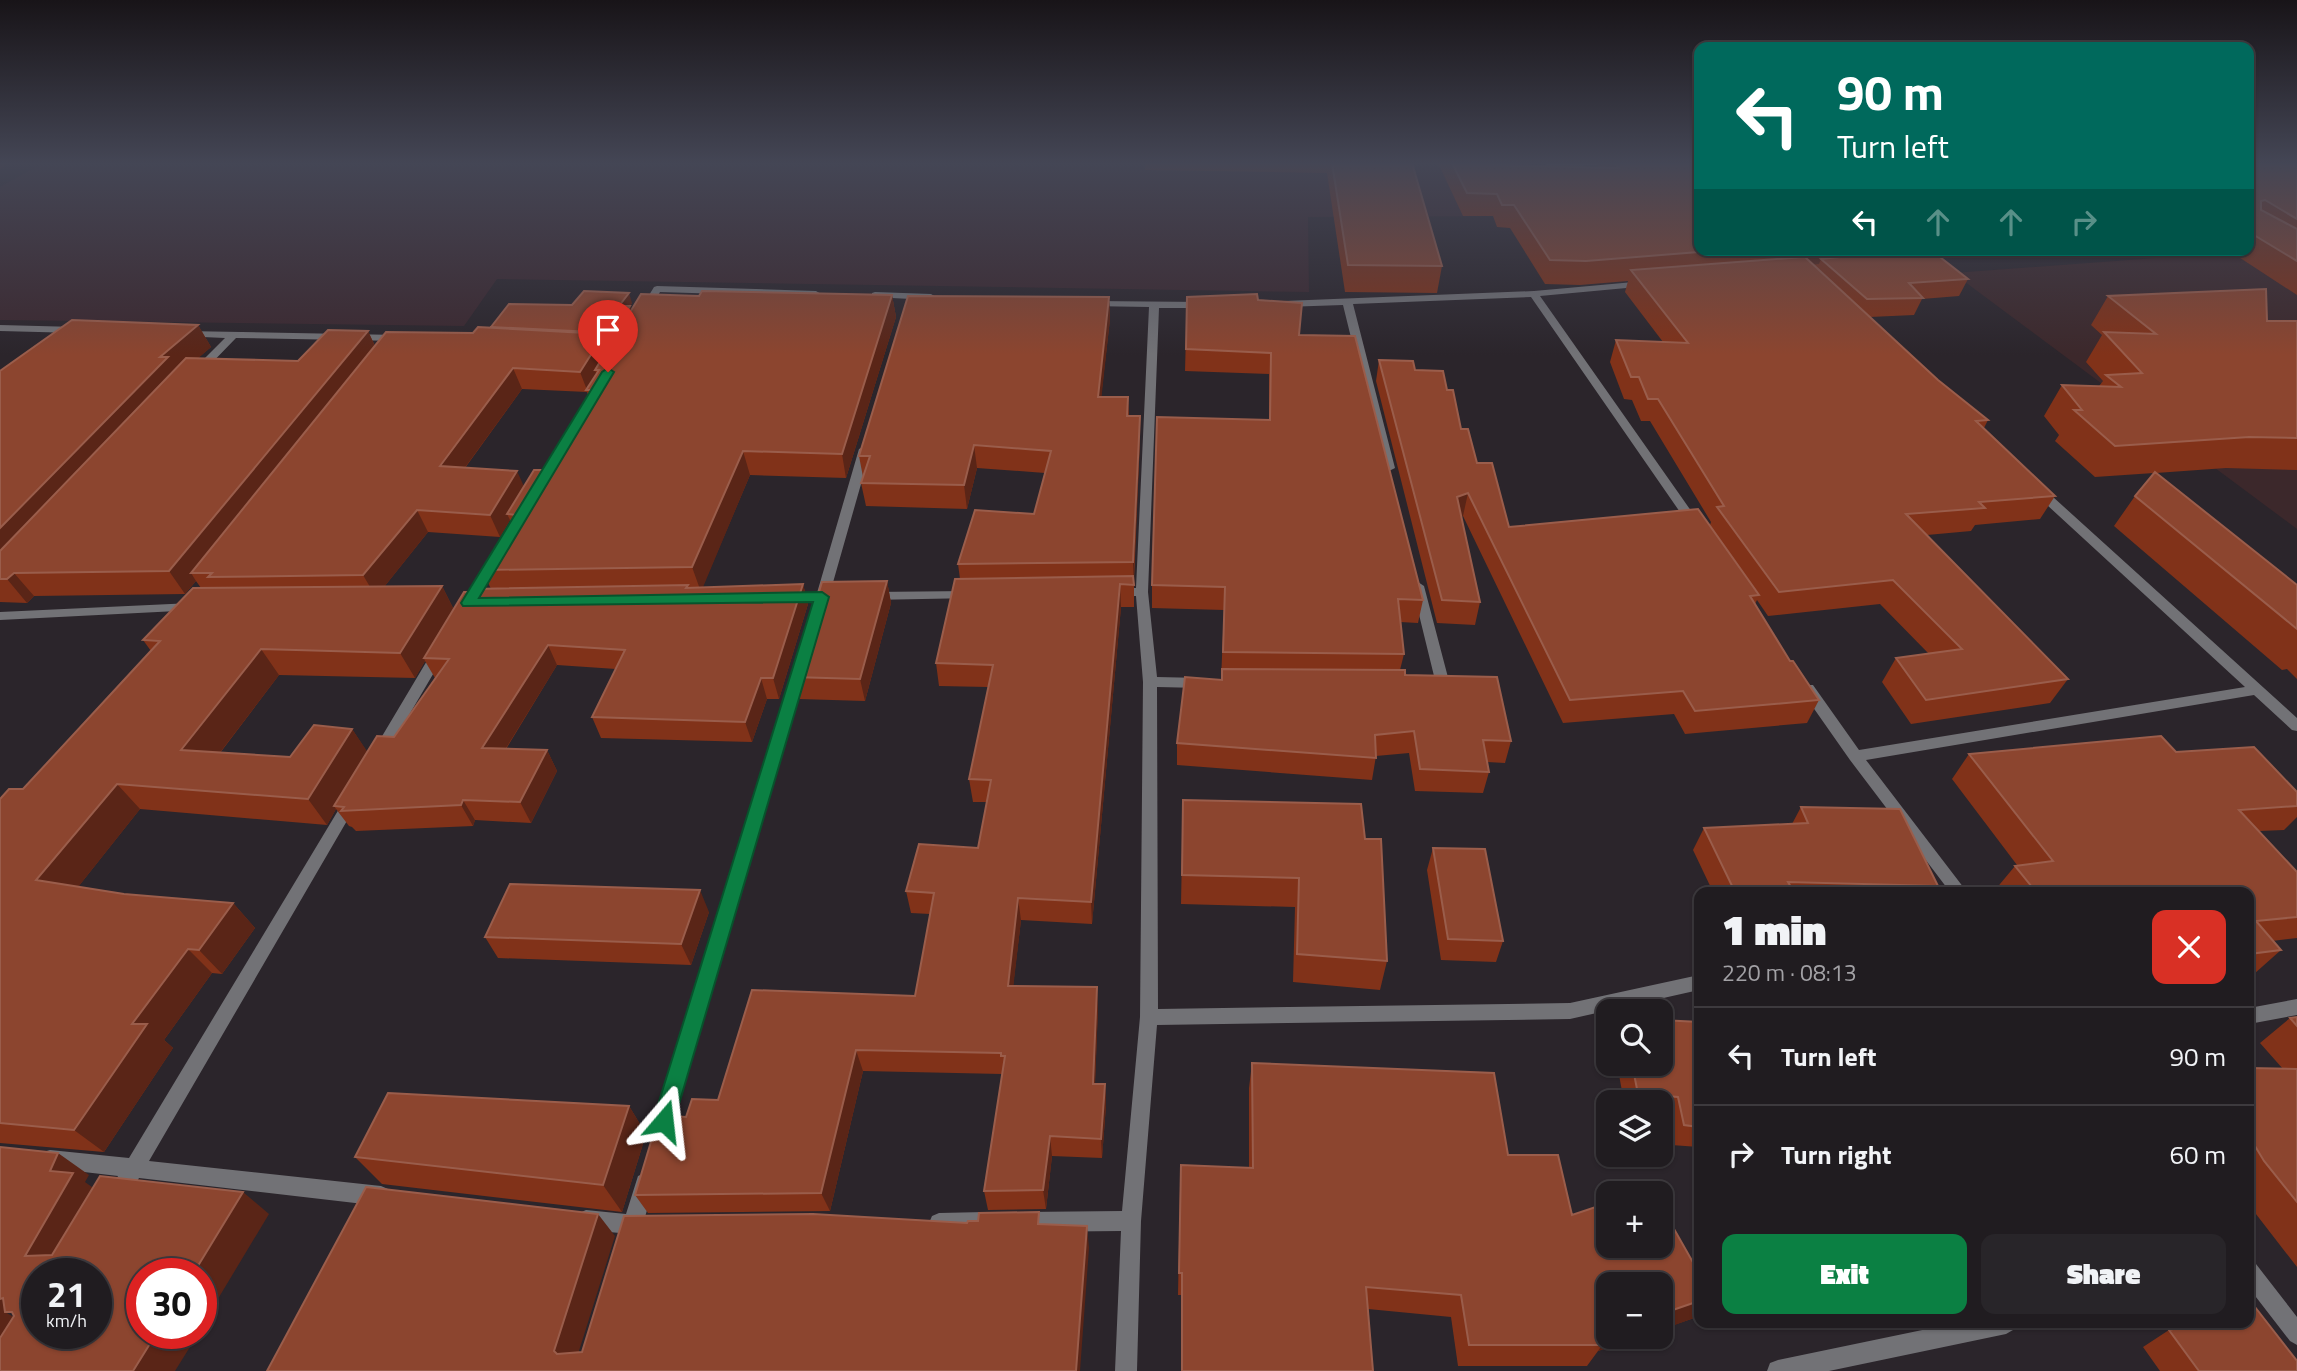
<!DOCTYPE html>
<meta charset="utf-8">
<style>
body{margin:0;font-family:"Titillium Web",sans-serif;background:#282529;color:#f1f3f6;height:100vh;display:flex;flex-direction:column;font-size:26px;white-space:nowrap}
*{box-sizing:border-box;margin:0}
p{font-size:23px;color:#a2a1a5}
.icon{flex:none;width:38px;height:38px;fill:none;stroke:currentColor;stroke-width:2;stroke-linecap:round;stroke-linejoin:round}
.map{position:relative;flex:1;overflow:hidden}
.panel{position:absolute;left:1694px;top:887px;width:560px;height:441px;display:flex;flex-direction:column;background:#201c20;border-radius:14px;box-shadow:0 2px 5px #0004,0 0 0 2px #3d3a3e}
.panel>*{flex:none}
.top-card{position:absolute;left:1694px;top:42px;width:560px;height:214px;border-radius:14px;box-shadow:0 2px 5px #0004,0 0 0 2px #3d3a3e;background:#00695c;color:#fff;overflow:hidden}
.controls{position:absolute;left:1596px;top:999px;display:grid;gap:14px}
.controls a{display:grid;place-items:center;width:77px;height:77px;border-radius:14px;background:#201c20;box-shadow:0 2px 5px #0004,0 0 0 2px #3d3a3e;font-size:35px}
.speed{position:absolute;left:21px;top:1258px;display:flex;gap:14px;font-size:35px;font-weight:700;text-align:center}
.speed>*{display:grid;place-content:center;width:91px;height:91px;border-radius:50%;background:#201c20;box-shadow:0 2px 5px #0004,0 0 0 2px #3d3a3e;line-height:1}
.speed small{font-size:18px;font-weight:400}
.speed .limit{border:10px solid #d22;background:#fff;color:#111}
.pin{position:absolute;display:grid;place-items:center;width:60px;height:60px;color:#fff;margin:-72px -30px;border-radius:50% 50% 50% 0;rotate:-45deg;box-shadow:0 0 7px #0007}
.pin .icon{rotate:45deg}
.me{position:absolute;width:77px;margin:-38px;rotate:17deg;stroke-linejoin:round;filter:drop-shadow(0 0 5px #0008)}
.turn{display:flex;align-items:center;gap:24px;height:147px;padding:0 28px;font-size:32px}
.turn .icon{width:91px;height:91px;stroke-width:2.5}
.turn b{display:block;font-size:49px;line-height:60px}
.lanes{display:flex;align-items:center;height:66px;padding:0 28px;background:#0003;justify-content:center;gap:35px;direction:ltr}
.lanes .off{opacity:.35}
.round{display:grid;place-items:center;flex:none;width:74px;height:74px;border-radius:14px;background:#282529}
.overview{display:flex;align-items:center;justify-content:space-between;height:119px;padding:0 28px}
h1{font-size:42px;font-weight:800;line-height:52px}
.cta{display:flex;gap:14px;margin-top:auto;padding:14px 28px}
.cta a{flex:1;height:80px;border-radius:14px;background:#0b8043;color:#fff;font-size:28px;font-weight:800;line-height:80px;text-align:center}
.cta a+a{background:#282529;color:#f1f3f6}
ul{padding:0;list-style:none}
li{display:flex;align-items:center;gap:21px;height:98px;padding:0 28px;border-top:2px solid #3d3a3e}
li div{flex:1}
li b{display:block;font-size:26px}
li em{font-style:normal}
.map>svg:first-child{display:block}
</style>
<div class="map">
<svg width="2297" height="1371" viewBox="0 0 2297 1371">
<rect width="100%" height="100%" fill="#2b252b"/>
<path fill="#3b282f" d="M43,163H1531L1555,216L1308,217L1309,292L497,279L464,326L0,320V187Z"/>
<path fill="#3c282b" d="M2290,248L2297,252V529L1953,273Z"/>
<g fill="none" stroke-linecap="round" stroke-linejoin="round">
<path fill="#727276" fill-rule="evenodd" d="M1551,163H1603L1599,165L1544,168L1540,166Z
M1645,281L1650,284L1648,286L1540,296L1701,525L1695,529L1691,528L1531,297L1353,304L1395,468L1389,471L1383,468L1343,305L1284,307L1279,304L1284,301L1534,291Z
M657,286L816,291L821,294L816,297L660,292L648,312H642L640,310L654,287Z
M875,292L931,294L936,297L931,300L872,297V293Z
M1092,301L1204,302L1209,305L1204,308H1159L1148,592L1157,677L1201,678L1208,683L1201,688L1157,687L1158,1009L1570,1003L1699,975V990L1570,1019L1157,1025L1141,1221L1137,1371H1115L1121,1231L1023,1232L1016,1229L1013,1222L1016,1215L1023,1212L1122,1211L1140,1017L1143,682L1136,596H1116L1110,592L1116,588H1136L1149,307L1089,306V302Z
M0,325L77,327L82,330L77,333L0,331Z
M184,331L399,335L404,338L399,341L236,338L203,372L199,373L194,370L195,368L225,338L180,336V332Z
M865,446L871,449L830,593L841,594L843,597L841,600L821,604L815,601L785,600L783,597L790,593H817L859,449Z
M2038,486L2042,487L2297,718V731L2292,730L2254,695L1866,760L1967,892H1950L1850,760L1803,693L1801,689L1803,685H1813L1859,750L2245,687L2034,493V487Z
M493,558L499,562L475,605L473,608H463L461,605L487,562Z
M1418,582L1424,586L1450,685L1443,690L1430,688L1428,685L1435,680L1412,586Z
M969,591L974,592L975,595L974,598L871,600L864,596L871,592Z
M192,603L199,607L197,610L0,620V612Z
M439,647L446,652L385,756H375L373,752L375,748L434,649Z
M800,665L807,670L669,1133L667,1139L660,1142L653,1139L651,1133L793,670Z
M350,797L355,799L358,803L355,807L149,1161L381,1186L388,1189L391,1196L388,1203L381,1206L139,1178L125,1202L118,1205L111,1202L108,1195L118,1176L50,1168L43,1166L40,1159L43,1152L50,1150L129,1158L345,799Z
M2297,999V1015L2249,1024V1008Z
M645,1173L652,1176L655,1183L645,1217L649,1225L646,1232L640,1235L637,1241L630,1244L623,1241L620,1233L586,1230L579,1227L576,1220L579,1213L586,1210L626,1214L638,1176Z
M985,1212L992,1215L995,1222L992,1229L985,1232L939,1233L932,1230L929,1223L932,1216L939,1213Z
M2249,1261L2256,1264L2297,1317V1345L2290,1341L2249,1288Z
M1956,1323H2017L2013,1330L2006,1334L1829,1371H1767L1770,1363L1778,1360Z"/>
</g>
<path fill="#813219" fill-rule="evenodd" d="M1145,163H1412L1442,266L1437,293L1345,292L1327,173L1145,170Z
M1438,163H1491L1492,165L1597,168L1598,163H1699V250H1931L1968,279L1959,296L1922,299L1914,315L1870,317L1938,380L1988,420L1984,428L2055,496L2040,519L1975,525L1971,531L1927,535L2068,679L2050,703L1911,724L1882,682L1896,658L1929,654L1880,604L1768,616L1757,600L1755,604L1790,661L1819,700L1807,723L1685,734L1674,714L1563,723L1463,516L1461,517L1480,602L1475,625L1437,623L1376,381L1379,360L1415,370L1447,390L1461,429L1509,527L1710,525L1711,522L1650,421H1641L1632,400L1624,399L1610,362L1616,340L1663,342L1625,292L1628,281L1580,285L1545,284L1510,228L1497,227L1493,216H1463Z
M2249,163H2297V295L2228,250H2249Z
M892,295L896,317L846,478L750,475L702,588L803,584L808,604L779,699H767L752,742L601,738L592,717L616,669L557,665L506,749L547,750L557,771L531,823L475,820L473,826L356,831L352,827L349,826L336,809L327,825L140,809L78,887L124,894L233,903L255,928L222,974L212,973L164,1040L173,1048L104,1152L0,1143V799L23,789L151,651L143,640L201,588L196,581L185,594L34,596L27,603L0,602V371L198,325L211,347L198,358L298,361L368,331L375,346L473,333L491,328V327L572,305L632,303L630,306L631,311L699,296ZM522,389L587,392L589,398L543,470L524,486L465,468ZM510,520L511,523L482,570L491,589L472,592L454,610L442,586L384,587L428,532L500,537ZM425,661L435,678L394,737L367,752L352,729L290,757L220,753L279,675L415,678Z
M2108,296L2267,321H2297V470L2226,468L2156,473L2297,585V679L2287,669L2282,670L2114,526L2135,496L2154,473L2095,477L2055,441L2059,435L2044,416L2062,385L2099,386L2103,381L2086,362L2102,335L2091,325Z
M1109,297L1110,319L1101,397H1128L1129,416H1140V439L1134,581V607H1121L1092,924L1021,920L1013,986L1098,1008L1095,1084H1105L1106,1105L1102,1158L1052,1156L1046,1209L988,1210L984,1191L1002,1074L863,1071L830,1211L648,1213L635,1195L686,1117L915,996L930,914L911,913L906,891L978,848L987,802H973L969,779L988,687L939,686L936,663L960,579L958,564L1034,514L1045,473L977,468L967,509L866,506L861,483L863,477L859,456Z
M1187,297L1258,300L1299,335L1423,600L1418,623L1400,622L1404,654L1400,670L1511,741L1505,763L1487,762L1489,772L1483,793L1415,791L1409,753L1376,756L1372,780L1177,765V743L1221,680L1224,610L1152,608V585L1269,420V374L1185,371Z
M887,581L891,603L865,701L799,699L793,677Z
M2176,752L2297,792V817L2284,830L2259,831L2297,872V938L2272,941L2281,950L2254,974H2249V892H1997L1995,890L2015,866L2017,865L1952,779L1969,754Z
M1183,800L1365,839L1387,961L1380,990L1293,982L1295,907L1181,904Z
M1801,807L1938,886L1934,892H1713L1693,850L1704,828L1792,824Z
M1433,848L1503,941L1496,962L1441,960L1427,870Z
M709,912L691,965L498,958L485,937Z
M2297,1017V1267L2249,1205V1068L2283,1069L2260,1043L2290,1018Z
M1699,1022V1147L1671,1145L1666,1116H1661V1102H1624L1617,1064H1661Z
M1252,1063L1508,1155L1572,1215L1699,1273V1313L1694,1318L1598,1351L1587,1366H1458L1451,1317L1368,1309L1373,1371H1181V1295H1178L1180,1190L1249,1168V1088Z
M629,1106L646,1134L622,1212L382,1184L355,1157Z
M2169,1330L2297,1371H2160L2143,1347Z"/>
<path fill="#5a2517" d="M0,163H10L0,169Z
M1806,250H1903L1821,259L1819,264L1800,266Z
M629,293L632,303L623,316L619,306Z
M892,295L896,317L846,478L842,454Z
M1109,297L1110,319L1099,420L1098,397Z
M630,306L633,317L618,343L614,333Z
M198,325L211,347L179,375L0,571V528L160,357Z
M368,331L378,353L191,573L196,581L185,594L169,571Z
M604,334L610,354L599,370H595L597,376L587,390L580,372Z
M513,368L522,389L450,488L440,466Z
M1140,416V439L1133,585V562Z
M974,445L977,468L967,509L964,485Z
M743,451L750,475L701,592L692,567Z
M517,471L527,493L507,514L510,520L500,537L490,515Z
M1468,493L1463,516L1452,520L1457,497Z
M417,510L428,532L376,597L363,575Z
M14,573L34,596L27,603L7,579Z
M887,581L891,603L865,701L860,679Z
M803,584L808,604L779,699L773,678Z
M1120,584L1121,607L1092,924L1091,902Z
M442,586L455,612L424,658L425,661L415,678L400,653Z
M548,645L557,665L493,769L482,748Z
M261,649L279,675L202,776L181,750Z
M761,678L767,699L752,742L745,722Z
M352,729L369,754L334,806L336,809L327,825L308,799Z
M547,750L557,771L531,823L520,802Z
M117,784L140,809L63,906L36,880Z
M463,800L475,820L473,826L461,805Z
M700,890L709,912L691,965L681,944Z
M1018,898L1021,920L1011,1007L1008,986Z
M233,903L255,928L222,974L199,950Z
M188,949L212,973L164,1040L173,1048L104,1152L74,1130L132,1024Z
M1097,987L1098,1008L1094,1104L1093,1084Z
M856,1050L863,1071L830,1211L821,1193Z
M1105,1084L1106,1105L1102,1158L1101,1139Z
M629,1106L646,1134L622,1212L603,1185Z
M1050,1136L1052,1156L1046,1209L1043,1190Z
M58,1153L89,1175L85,1182L103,1195L59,1274L25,1256L50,1171Z
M243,1192L269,1214L201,1327V1274H193Z
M598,1214L615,1236L573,1370L554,1351Z
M1087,1226L1089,1248L1080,1371H1076Z
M3,1298L12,1312H5L26,1324L0,1371V1299Z
M1699,1301V1313L1694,1318L1661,1330V1314Z
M1608,1332V1337H1640L1598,1351L1602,1345L1600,1335Z
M156,1334H198L175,1371H133Z"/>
<path fill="#8c452f" stroke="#9a5d4b" stroke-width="2" fill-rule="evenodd" d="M1332,163H1412L1442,266L1348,265Z
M1452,163H1491L1492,165L1619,168L1615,163H1699V250H1724L1586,261L1550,260L1514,205H1502L1497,194L1467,193Z
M2249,163H2297V219L2265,200L2261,201V210L2297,229V261L2249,232Z
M1905,250H1931L1968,279L1909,283L1923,298L1867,299L1821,259Z
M1805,257L1938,380L1988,420L1976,421L2055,496L1979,502L1985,508L1906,514L2068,679L1926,700L1896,658L1962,649L1893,580L1779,592L1717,507L1724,506L1658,399H1648L1639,377H1631L1616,340L1688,343L1631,270Z
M2266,289L2267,321H2297V438L2249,437L2115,446L2074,410H2082L2062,385L2121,387L2106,375L2142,373L2104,332L2156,334L2108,296Z
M584,291L629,293L619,306H630L614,333L491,327L509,304L572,305Z
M702,291L892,295L842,454L743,451L692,567L482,570L516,515L507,514L534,470H543L594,390H586L599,370H595L641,294L699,296Z
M1257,294L1258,300L1302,303L1299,335L1355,336L1423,600L1398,599L1404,654L1223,652L1225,587L1152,585L1157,417L1270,420L1271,353L1186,349L1187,297Z
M908,296L1109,297L1098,397H1128L1127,416H1140L1133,562L958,564L975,510L1034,514L1051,451L974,445L964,485L861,483L870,456H859Z
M72,320L198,325L160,357H168L0,528V371Z
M478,327L604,334L580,372L513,368L440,466L517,471L490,515L417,510L363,575L208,577L212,573H191L386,332L473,333Z
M328,330L368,331L169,571L14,573L7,579H0V551L186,358L298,361Z
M1379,360L1413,361L1415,370L1443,371L1447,390H1453L1461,429H1468L1477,463H1492L1509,527L1698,509L1759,595L1750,596L1790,661H1793L1819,700L1695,711L1683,691L1570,700L1468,493L1457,497L1480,602L1442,600Z
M2155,472L2297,585V629L2135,496Z
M1133,576L1134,585L1120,584L1091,902L1018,898L1008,986L1097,987L1093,1084H1105L1101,1139L1050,1136L1043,1190L984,1191L1005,1056H1001V1053L856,1050L821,1193L635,1195L659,1115L686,1117L692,1099L718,1100L752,990L915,996L934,893L906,891L919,844L978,848L991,780L969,779L993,665L936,663L955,579Z
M887,581L860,679L793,677L822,582Z
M803,584L773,678H761L745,722L592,717L625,650L548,645L482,748L547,750L520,802L463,800L461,805L341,811L344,807L334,806L377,736L394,737L449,659L424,658L464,592H472L474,589L688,585L686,588Z
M442,586L400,653L261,649L181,750L290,757L314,725L352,729L308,799L117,784L36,880L124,894L233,903L199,950L188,949L132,1024H147L74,1130L0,1123V799L9,789H23L160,641L143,640L193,588Z
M1222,669L1405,670V675L1497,677L1511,741L1483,740L1489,772L1420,769L1414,731L1375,735L1376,758L1177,743L1185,677L1222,680Z
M2161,736L2176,752L2254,747L2297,792V806L2239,810L2297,872V917L2256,921L2281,950L2249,954V892H2036L2015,866L2053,861L1969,754Z
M1183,800L1361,804L1365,839H1381L1387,961L1297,954L1299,878L1182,875Z
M1801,807L1900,809L1938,886L1788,882L1794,892H1735L1704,828L1808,823Z
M1433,848L1485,849L1503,941L1448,939Z
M510,884L700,890L681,944L485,937Z
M2297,1017V1026L2290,1018Z
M1661,1020L1699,1022V1127L1684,1125L1678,1097L1638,1094L1632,1064H1661Z
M1252,1063L1494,1073L1508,1155H1558L1572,1215L1608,1203V1246H1661V1206L1699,1273V1301L1661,1314V1284H1608V1332L1600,1335L1602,1345H1469L1461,1295L1366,1287L1373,1371H1182V1273H1179L1181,1165L1253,1168Z
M2249,1068L2297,1069V1202L2264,1161L2249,1136Z
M388,1093L629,1106L603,1185L355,1157Z
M0,1147L58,1153L50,1171L73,1173L25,1256L52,1255L100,1176L243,1192L193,1274H142V1334H156L133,1371H0V1338L14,1316L12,1312H5L3,1298L0,1299ZM37,1274H96V1334H37Z
M366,1187L598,1214L554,1351L557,1354L582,1352L624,1216L813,1214L967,1223L968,1221H978L979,1213L1039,1212L1038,1224L1087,1226L1076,1371H267Z
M1651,1189L1653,1194H1638Z
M2255,1307L2297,1361V1371H2199L2169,1330L2197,1323H2249V1309Z"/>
<linearGradient id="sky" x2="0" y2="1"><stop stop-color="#181418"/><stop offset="0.46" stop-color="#444655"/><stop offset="1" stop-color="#444655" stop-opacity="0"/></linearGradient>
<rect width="2297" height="355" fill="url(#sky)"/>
<path fill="#0b8043" stroke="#07532c" stroke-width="2" d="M608,368L614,372L479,598L822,592L829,597L674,1121L671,1128L664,1131L656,1128L653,1121L813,602L463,606L461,603L602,372Z"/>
</svg>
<div class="controls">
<a><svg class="icon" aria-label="search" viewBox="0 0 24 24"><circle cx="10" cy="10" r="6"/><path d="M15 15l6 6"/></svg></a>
<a><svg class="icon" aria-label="layers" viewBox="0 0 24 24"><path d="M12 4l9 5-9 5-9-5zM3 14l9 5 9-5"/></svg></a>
<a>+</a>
<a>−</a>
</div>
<div class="speed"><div>21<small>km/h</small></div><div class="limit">30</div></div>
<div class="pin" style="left:608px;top:372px;background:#d93025"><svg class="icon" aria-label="arrive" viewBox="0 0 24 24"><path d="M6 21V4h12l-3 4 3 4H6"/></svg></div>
<svg class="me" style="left:664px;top:1121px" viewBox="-20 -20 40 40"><path d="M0-17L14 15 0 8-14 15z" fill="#0b8043" stroke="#fff" stroke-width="4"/></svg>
<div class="top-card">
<div class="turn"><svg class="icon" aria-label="left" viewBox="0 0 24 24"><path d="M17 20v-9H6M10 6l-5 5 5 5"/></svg><div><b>90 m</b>Turn left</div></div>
<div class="lanes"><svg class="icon" aria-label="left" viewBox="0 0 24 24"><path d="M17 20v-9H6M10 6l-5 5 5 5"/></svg><svg class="icon off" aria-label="ahead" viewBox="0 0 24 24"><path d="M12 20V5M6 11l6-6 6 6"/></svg><svg class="icon off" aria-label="ahead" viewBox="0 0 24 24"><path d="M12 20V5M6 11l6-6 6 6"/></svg><svg class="icon off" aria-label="right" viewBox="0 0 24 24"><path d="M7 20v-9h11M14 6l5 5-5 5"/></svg></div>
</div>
<section class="panel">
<div class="overview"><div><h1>1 min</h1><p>220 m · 08:13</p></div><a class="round" style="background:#d93025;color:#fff"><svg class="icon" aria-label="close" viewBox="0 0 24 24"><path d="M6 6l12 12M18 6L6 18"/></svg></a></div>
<ul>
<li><svg class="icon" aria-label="left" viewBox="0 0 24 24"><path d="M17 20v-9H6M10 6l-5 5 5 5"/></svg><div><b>Turn left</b></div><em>90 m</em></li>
<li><svg class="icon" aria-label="right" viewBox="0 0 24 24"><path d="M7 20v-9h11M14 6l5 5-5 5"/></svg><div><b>Turn right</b></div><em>60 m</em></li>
</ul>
<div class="cta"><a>Exit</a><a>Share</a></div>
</section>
</div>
